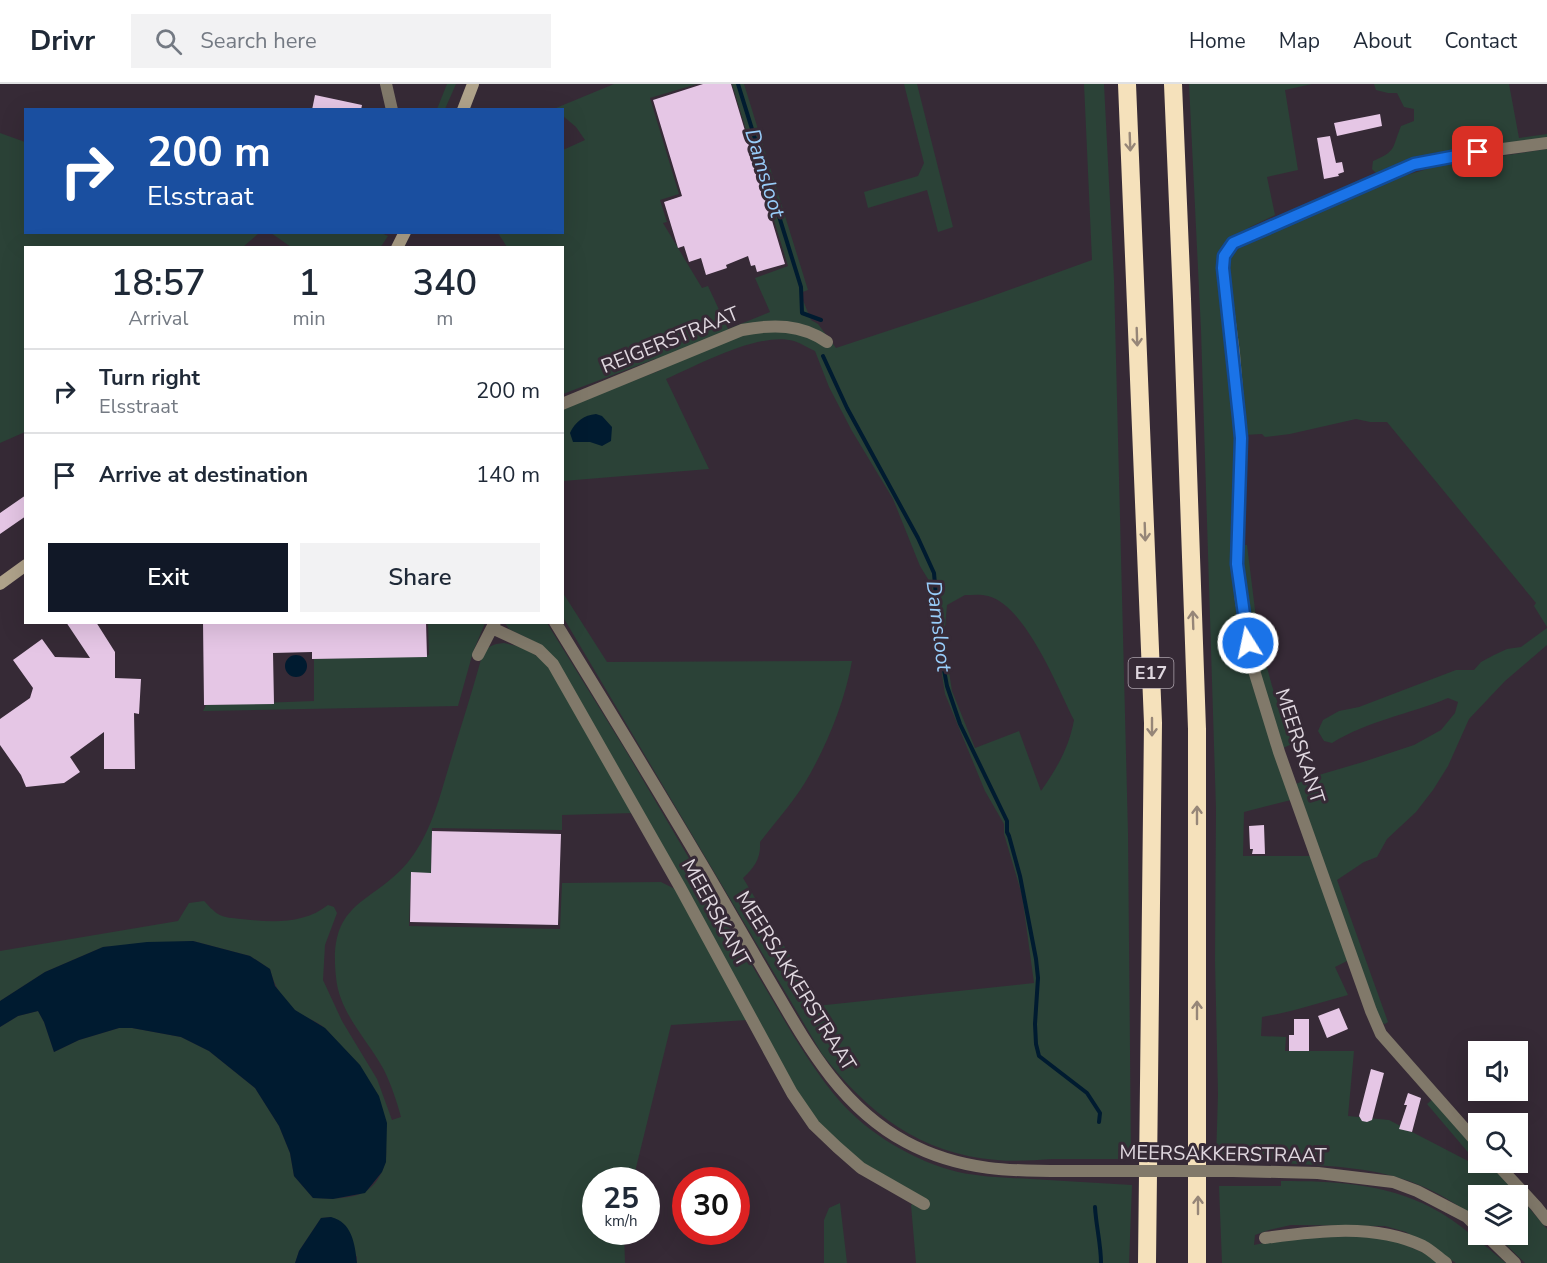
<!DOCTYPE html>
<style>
body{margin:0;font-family:"Nunito Sans",sans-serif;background:#f2f2f3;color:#1f2937;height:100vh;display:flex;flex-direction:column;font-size:22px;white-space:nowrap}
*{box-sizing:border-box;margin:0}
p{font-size:20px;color:#747a83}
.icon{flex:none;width:33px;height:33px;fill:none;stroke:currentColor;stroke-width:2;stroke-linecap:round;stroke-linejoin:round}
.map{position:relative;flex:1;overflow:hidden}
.sheet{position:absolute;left:24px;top:162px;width:540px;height:378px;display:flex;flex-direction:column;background:#fff;border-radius:0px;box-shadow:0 6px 24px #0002}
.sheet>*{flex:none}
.top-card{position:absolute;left:24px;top:24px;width:540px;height:126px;border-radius:0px;box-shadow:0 6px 24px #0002;background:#1a4fa0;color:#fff;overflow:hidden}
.tools{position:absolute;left:1468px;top:957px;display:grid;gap:12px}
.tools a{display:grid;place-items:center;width:60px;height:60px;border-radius:0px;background:#fff;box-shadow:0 6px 24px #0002;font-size:30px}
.speed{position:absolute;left:582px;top:1083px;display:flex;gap:12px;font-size:30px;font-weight:700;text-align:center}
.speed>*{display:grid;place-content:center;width:78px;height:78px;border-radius:50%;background:#fff;box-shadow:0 6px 24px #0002;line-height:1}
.speed small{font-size:15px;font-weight:400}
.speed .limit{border:9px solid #d22;background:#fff;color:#111}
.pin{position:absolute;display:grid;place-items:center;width:51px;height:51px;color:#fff;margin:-26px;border-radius:12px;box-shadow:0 3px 9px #0006}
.me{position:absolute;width:66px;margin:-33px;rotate:350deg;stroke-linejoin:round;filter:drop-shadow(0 0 4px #0008)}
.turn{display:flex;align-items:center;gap:21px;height:126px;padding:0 24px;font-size:27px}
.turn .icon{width:78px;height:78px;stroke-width:2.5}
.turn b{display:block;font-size:42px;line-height:51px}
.eta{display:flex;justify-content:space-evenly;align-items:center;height:102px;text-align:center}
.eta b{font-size:36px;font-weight:600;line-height:42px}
.primary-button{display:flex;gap:12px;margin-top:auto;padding:12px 24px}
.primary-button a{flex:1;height:69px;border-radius:0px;background:#111827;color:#fff;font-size:24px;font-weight:600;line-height:69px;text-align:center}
.primary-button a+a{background:#f2f2f3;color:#1f2937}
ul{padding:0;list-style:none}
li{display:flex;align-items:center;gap:18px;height:84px;padding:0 24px;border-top:2px solid #e0e1e3}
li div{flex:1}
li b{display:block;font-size:22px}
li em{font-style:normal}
header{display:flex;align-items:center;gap:36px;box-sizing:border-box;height:84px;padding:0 30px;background:#fff;border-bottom:2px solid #e0e1e3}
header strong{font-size:28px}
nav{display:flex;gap:33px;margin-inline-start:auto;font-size:21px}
.search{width:420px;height:54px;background:#f2f2f3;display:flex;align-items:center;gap:15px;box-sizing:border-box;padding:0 21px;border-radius:0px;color:#747a83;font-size:22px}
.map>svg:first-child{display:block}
</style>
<header>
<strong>Drivr</strong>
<div class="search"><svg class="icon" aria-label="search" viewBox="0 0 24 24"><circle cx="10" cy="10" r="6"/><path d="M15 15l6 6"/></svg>Search here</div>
<nav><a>Home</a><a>Map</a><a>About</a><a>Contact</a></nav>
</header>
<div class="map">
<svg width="1547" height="1179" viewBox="0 0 1547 1179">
<rect width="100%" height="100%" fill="#362a36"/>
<path fill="#2b4237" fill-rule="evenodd" d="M447,0H456L445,25H437Z
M614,0H697L650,14L679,110L660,116L667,138L663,139L702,204L708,202L728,245L770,228L755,194L788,182L732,0H744L808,206L800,209L811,236L818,240L836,264L981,216L1092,176L1084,0H1104L1114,196L1128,749L1131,1075C1105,1075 1079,1075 1053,1075C1034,1076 1015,1078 997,1076C920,1070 868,1029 822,970L563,533V509L607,578L852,577C845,616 829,656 810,690C797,714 777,736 760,758C761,774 755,783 743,794L795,880L816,922L1034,899L1022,811L1004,750V740L985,707L945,610L932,528L931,500L920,482L893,415L852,347L829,303L815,267C808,264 801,259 794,257C760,247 698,281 666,295L709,385L563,397V324L661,286L655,275L563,310L562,164L507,163L498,149L562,148L563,66L585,56L576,43L563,32L562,26L556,24ZM965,511C972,511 981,510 988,512C1026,522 1057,603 1074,636C1069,664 1057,684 1041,707L1019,647L975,664L952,607L944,555L947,521Z
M904,0H917L953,143L938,148L927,106L868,124L864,108L918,92L924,79Z
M1189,0H1312L1285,6L1298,86L1267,93L1275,131L1250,143L1227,160L1236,354L1238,525L1243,566L1254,606L1291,716L1244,728L1243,772H1311L1349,876L1335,883L1348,911C1319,919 1291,928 1262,933L1261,952L1286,953L1285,967H1354L1348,1032L1389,1036L1468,1077L1472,1073L1427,1020L1434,1014L1479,1065V1078L1491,1079L1547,1145V1179H1525L1496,1151L1518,1150V1112H1479V1137C1414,1085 1362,1084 1283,1079L1282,1075L1216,1076L1218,1010L1215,877L1216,725L1201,246Z
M1374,0H1509L1519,54L1547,50V55L1434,69L1376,89L1372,85L1373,77C1397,67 1392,64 1401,42L1414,37V25L1404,23L1397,9H1388L1376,6Z
M0,49L25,58L26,148L259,149L243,163L26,164L25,348L0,359Z
M1547,65V543L1534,522L1536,519L1387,338H1370L1356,335L1290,350L1265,353L1262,350L1244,351L1228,182L1232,172L1240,163L1397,94L1437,82Z
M379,148L388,152L380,164L291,163L271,149Z
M1241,461H1247L1258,550L1272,602L1292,660L1283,664L1257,579L1245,518Z
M428,539H485L473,568L458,622L203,627L206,621L314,617V575L429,571Z
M505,539H547L626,667L793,951C807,973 821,995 838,1015C868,1050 914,1077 958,1088C981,1093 1007,1094 1031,1095C1065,1097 1098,1099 1132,1101L1129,1179H916L911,1121L919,1114L860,1078L812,1033L541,561L509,545Z
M1547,544V561L1505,597L1469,635L1448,682L1433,706L1416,728L1387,755L1377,773L1364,778L1337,796L1388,938L1385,940L1381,939L1296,700L1312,693L1363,678L1414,661L1441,646L1455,629L1458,618L1448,614C1410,630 1367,637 1332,659L1324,657L1318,647L1323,636L1339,627L1359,623L1456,586H1474L1481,578L1494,571L1507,565L1521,563Z
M504,559L522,563L545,577L634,729L562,731V746L432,744L431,789H411L409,842L560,845L562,799L661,798L675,805L747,936L671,941L633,1096H596V1148H624L625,1179H357V1173L331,1133L321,1134L299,1167L295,1179H0V943L18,932L38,927L44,938L54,968L79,956L119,944H132L181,953L209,967L255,1004L279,1042L290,1069L294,1092L313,1114C343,1115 373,1117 384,1082C387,1075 386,1067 386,1059C387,1018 373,1006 349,975C342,965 335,955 327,946C318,937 305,934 296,927C282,916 274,901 270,885L250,872L193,857L103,863L45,888L0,917V867L178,837L189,819L204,817C208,821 213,827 218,830C224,834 233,834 241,835C270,838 303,841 328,821L334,823L337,829L325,861L323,896L342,937L377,995L392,1036L401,1033C397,1018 391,1000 384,986C368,956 339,929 336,893C327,811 378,822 414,770C432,744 440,712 449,682C460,645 472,609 482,572C488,562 492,560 504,559Z
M1281,1097C1333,1097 1385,1099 1432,1124C1459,1138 1482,1160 1506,1179H1456L1406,1148L1385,1142L1291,1141L1269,1146L1255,1151L1254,1161L1283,1155L1372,1151L1403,1160L1424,1169L1440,1179H1222L1219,1102H1281Z
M840,1119L847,1179H824V1136L829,1124Z"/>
<path fill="#001b30" d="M596,330L602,332L612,343L611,357L602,362L590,358H573L570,349C575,338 584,331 596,330Z
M285 582a11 11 0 1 1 22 0a11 11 0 1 1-22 0Z
M193,857L250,872L270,885L275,902L295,926L325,944L360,981L379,1012L387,1039L386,1078L382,1088L365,1109L333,1115L313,1114L294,1092L290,1069L279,1042L255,1004L209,967L181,953L132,944H119L79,956L54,968L44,938L38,927L18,932L0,943V917L45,888L103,863L147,858Z
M331,1133C352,1138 355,1160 357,1179H295L299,1167L321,1134Z"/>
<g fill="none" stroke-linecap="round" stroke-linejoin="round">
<path stroke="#001b30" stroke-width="4" d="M738,0L801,203L802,229L821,236
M823,272L847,324L918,454L934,489L941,570L947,602L960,640L1007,737V748L1009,752
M1009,752L1020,792L1036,875L1038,894L1035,940L1036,960L1039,972L1087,1009L1100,1029L1099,1038
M1095,1123C1096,1142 1101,1160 1101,1179"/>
</g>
<path fill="#e5c6e5" d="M703,0H731L785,180L757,188L755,181L751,182L748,172L726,181L727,184L706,191L701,174L689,178L684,162L678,164L664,118L682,112L653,16Z
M315,11L362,21L361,26H312Z
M1380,30L1382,42L1337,52L1334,39Z
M1330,52L1336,79L1342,78L1344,88L1338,90L1339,92L1324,95L1317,54Z
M26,411V432L0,450V429Z
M66,538H96L115,568V594L141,595L139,630L134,629L135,685H104V648L70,673L80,688L64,699L26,703L21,691L0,661V635L30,614L33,604L13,576L42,555L55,573L90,574Z
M203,538H426L427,573L312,575V568L273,569L274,620L204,621Z
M1264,741L1265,770H1252L1253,765H1250L1249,742Z
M432,747L561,750L558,841L410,838L411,788L431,789Z
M1339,924L1348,945L1327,954L1318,932Z
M1294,935H1309V967H1289V951H1294Z
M1371,985L1384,989L1372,1036L1367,1038L1362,1037L1359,1032Z
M1408,1009L1421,1014L1412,1048L1399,1045L1407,1021H1404Z"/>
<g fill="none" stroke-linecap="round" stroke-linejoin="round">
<path stroke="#81796a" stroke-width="12" d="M386,0L392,26
M562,320L742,246C773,240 801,240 827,258
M555,538C603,616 650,693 697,772C721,812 744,853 768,894C805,957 839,1022 906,1058C967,1091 1026,1087 1093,1087
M492,544L539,566L553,580L680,803L792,1009L814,1041L837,1063L861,1084L924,1120
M478,571L495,538
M1479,1061L1381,950L1371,927L1279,668L1252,580L1241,517L1237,480L1241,354L1234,269L1223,185L1224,172L1233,159L1414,80L1458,71L1547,59
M1495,1078L1536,1122L1547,1136
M1233,1087L1318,1089L1393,1098L1417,1107L1467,1133L1479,1145
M1485,1150L1515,1179
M1265,1154C1317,1147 1374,1139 1423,1162C1431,1166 1439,1174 1446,1179"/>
<path stroke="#b0a38b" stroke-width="12" d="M463,26L473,0
M397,164L405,148
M0,500L26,481"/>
<path stroke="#f5e1bb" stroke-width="18" d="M1127,0L1153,639L1147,1179
M1173,0L1182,215L1197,645V1179"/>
<path stroke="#81796a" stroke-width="12" d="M1093,1087H1233"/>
</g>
<defs><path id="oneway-shaft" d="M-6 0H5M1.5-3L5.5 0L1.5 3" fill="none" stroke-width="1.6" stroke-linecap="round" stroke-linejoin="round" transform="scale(1.5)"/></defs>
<g stroke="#968678">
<use href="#oneway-shaft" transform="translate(1130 58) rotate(88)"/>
<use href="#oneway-shaft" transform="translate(1137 253) rotate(88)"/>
<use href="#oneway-shaft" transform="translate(1145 448) rotate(88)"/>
<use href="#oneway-shaft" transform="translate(1193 536) rotate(-92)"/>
<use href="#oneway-shaft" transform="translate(1152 643) rotate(90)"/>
<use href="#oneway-shaft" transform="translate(1197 731) rotate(-90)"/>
<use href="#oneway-shaft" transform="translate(1197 926) rotate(-90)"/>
<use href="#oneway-shaft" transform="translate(1198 1121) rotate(-90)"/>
</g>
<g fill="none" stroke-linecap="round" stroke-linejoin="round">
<g stroke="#114b97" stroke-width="15">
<path id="route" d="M1248,559L1237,480L1241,354L1239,333L1223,184L1224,172L1233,159L1414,80L1478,68"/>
</g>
<use href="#route" stroke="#1a73e8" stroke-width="10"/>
</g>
<g text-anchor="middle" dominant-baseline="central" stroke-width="6" stroke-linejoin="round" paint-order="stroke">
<rect fill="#362a36" stroke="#aca3ac" stroke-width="1.5" x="1128.5" y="574" width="45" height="30" rx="4.5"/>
<g font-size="18" font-weight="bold" fill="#dfd7df">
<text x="1151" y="589">E17</text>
</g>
<g font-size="20" fill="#dfd7df" stroke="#362a36">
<text transform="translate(670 256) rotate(-22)">REIGERSTRAAT</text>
<text transform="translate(1300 662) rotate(72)">MEERSKANT</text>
<text transform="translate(716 829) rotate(61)">MEERSKANT</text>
<text transform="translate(796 897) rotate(58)">MEERSAKKERSTRAAT</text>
<text transform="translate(1223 1070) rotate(1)">MEERSAKKERSTRAAT</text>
</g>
<g font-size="21" font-style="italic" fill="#98cdfa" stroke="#362a36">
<text transform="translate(765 89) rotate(73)">Damsloot</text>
<text transform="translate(939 542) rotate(83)">Damsloot</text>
</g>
</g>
</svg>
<div class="tools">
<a><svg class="icon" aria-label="sound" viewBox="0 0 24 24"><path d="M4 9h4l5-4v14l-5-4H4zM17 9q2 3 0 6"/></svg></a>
<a><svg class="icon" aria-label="search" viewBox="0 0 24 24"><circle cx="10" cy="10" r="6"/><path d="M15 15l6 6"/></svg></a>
<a><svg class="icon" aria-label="layers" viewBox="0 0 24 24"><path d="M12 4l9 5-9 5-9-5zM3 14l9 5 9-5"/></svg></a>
</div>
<div class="speed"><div>25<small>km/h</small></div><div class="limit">30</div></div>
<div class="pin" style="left:1478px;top:68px;background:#d93025"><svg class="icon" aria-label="arrive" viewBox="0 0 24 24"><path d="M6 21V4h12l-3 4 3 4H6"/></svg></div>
<svg class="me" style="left:1248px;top:559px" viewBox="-20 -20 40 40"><circle r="17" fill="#1a73e8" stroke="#fff" stroke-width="3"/><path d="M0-11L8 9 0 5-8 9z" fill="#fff"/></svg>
<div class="top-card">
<div class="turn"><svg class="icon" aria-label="right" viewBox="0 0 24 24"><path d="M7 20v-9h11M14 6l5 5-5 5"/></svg><div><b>200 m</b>Elsstraat</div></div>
</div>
<section class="sheet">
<div class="eta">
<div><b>18:57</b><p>Arrival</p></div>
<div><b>1</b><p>min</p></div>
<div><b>340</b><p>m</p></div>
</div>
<ul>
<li><svg class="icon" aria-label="right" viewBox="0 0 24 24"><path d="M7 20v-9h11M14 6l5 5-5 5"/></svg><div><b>Turn right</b><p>Elsstraat</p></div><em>200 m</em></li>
<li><svg class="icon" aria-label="arrive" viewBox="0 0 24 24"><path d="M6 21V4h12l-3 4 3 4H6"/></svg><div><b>Arrive at destination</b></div><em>140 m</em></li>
</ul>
<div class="primary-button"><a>Exit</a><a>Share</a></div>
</section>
</div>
